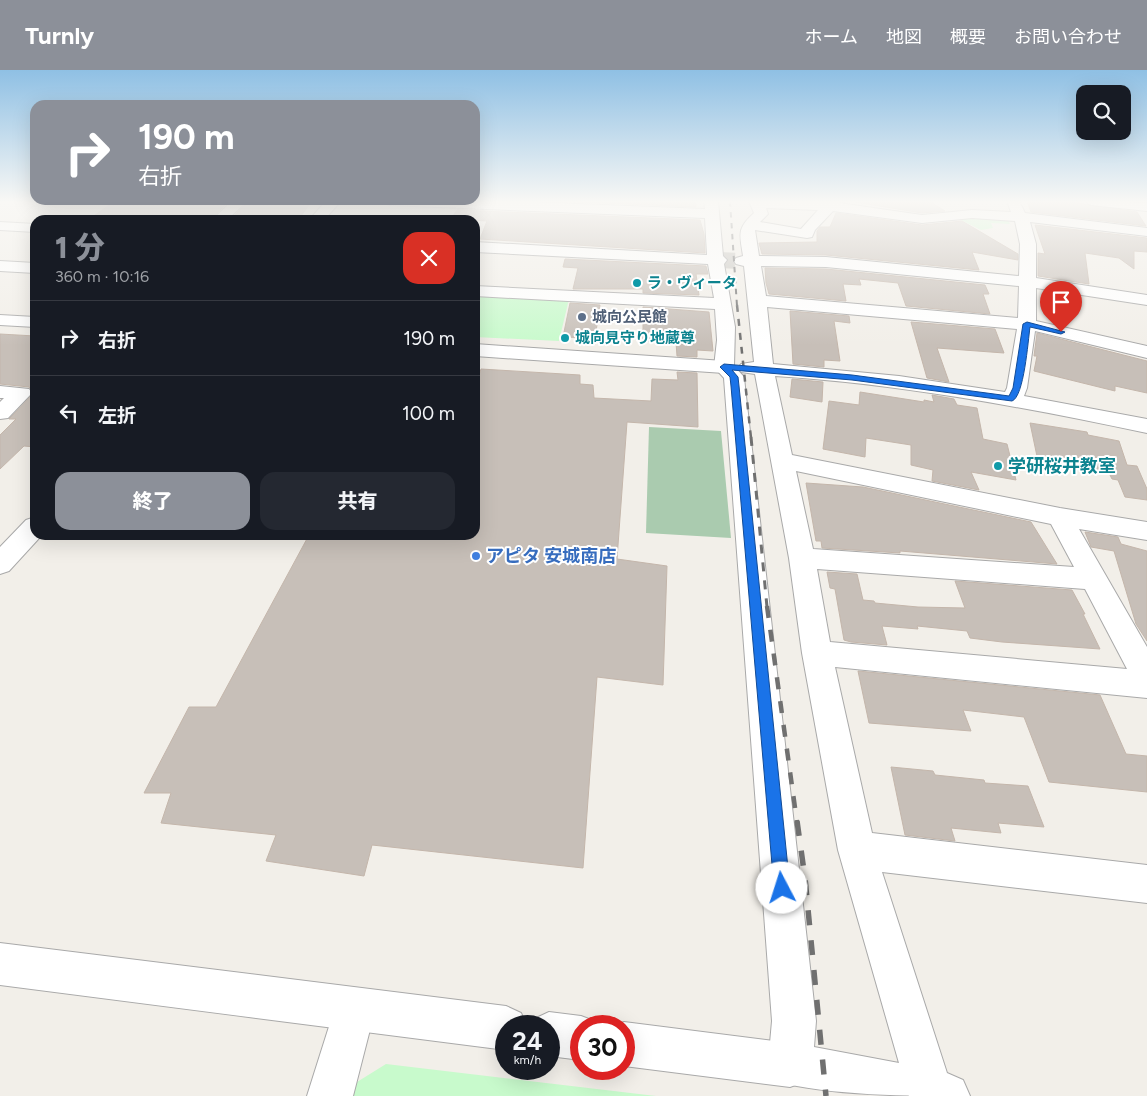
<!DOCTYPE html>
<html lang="ja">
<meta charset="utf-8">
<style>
body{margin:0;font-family:Figtree,"Noto Sans JP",sans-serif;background:#242831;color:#f1f3f6;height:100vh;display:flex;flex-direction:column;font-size:19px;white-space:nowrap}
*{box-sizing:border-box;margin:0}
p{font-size:16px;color:#9ea1a6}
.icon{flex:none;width:28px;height:28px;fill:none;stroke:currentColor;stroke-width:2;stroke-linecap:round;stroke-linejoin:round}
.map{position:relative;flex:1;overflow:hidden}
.panel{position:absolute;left:30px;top:145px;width:450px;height:325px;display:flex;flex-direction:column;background:#171b24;border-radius:15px;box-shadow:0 5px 20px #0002}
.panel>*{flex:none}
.banner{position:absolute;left:30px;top:30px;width:450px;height:105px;border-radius:15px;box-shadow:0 5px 20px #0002;background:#8c9099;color:#fff;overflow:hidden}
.controls{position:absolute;left:1076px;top:15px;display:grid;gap:10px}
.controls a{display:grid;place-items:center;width:55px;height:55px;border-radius:10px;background:#171b24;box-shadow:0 5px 20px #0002;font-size:25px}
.speed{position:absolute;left:495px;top:945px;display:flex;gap:10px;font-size:25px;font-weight:700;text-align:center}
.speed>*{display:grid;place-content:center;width:65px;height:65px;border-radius:50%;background:#171b24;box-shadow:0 5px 20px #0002;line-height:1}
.speed small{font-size:12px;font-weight:400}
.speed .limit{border:8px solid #d22;background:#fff;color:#111}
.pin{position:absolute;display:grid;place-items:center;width:42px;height:42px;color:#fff;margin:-51px -21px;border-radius:50% 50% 50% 0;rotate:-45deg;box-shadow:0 0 5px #0007}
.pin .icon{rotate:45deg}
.me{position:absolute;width:55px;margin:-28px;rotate:355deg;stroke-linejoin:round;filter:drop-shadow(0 0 4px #0008)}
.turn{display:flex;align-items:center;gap:18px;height:105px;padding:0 25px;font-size:22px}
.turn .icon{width:65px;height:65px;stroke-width:2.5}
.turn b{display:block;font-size:35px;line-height:42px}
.round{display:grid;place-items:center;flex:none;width:52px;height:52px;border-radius:15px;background:#242831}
.summary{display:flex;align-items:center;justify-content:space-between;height:85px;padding:0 25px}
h1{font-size:30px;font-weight:800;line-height:38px;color:#8c9099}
.primary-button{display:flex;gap:10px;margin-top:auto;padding:10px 25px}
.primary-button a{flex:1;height:58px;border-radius:15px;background:#8c9099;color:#fff;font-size:20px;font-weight:800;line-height:58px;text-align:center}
.primary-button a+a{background:#242831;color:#f1f3f6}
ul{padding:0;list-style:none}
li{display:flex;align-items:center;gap:15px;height:75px;padding:0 25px;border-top:1px solid #363941}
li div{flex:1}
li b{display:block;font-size:19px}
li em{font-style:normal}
header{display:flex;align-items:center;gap:30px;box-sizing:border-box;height:70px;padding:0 25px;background:#8c9099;color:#fff}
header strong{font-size:24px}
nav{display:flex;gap:28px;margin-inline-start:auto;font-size:18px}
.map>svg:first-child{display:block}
</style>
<header>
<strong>Turnly</strong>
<nav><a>ホーム</a><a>地図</a><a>概要</a><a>お問い合わせ</a></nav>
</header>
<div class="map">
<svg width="1147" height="1026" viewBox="0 0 1147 1026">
<rect width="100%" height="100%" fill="#f2efe9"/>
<path fill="#aacbaf" d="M649,357L721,361L731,468L646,463Z"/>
<path fill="#c8facc" d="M984,146L1008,150L1010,154L991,153L993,158L981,160L957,148Z
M475,223L569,229L559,271L475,267Z
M386,994L656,1026H353L357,1012Z"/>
<path fill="#c7bfb8" stroke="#c4b6ab" d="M115,131H229L210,150H88Z
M249,131H312L298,150H230Z
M556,131H695L696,137Z
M849,131H929L945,141L922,143Z
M1027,131H1065L1137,142L1146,156L1031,142Z
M457,140L700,150L704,164L705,183L480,169L487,151L451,149Z
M836,143L922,155L962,151L1018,184V190L972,182L979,200L826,185L762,184L759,173L817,172V161L820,157H830Z
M1035,155L1147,168V182L1134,181V199L1119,188L1085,183L1089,214L1038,206V183L1045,184Z
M565,189L706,196L708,204H696L699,225L643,223V219H573L578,198L563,197Z
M765,198L826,199L985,215L989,224H983L990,244L906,236L898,213L859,209L861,215L843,214L846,231L769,224L766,213Z
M570,233L600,235L595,268L563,267Z
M643,237L709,242L713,281L697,280V287L677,286L676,272L643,271Z
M790,241L849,246L850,253L834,251L840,291L824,290V297L793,294Z
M911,252L995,259L1004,283L937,278L949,312L927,308Z
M1037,263L1147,291V323L1115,316V321L1034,301L1037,286H1034Z
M0,264L35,266V377L24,376L0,399V365L16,349H9L34,323L29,317L0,314Z
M481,299L580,305V314L593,315L594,328L651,331L652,309L678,310L677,302L697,303L698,357L627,352L617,489L667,496L663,615L597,607L583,798L372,775L364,806L266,791L276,765L161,753L171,723H144L189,637H216L309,465H475V316Z
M792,309L823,312L822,332L790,327Z
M860,322L924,332V330L934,332L932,325L954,329L957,335L977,338L983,369L1007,374L1016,410L971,402L979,420L932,411L933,400L911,395V375L866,368L865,387L823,379L829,331L859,335Z
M1030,353L1087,362L1088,365L1119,371L1127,395L1137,396L1147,419V430L1125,427L1118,410L1112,409L1109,403L1038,391Z
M806,413L863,417L1031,452L1057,494L900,481V483L822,478L821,471H816Z
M1085,462L1118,467L1121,474L1147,481V571L1136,554L1114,481L1091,477Z
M827,502L857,504L863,530L874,531L875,533L918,537L965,538L955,511L1072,520L1085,544H1083L1100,579L1002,572L970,568L967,561L917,556L918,559L882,556L887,575L851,572L844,570L835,519L830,518Z
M858,601L1100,625L1126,684L1147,686V722L1049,712L1024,647L963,640L971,661L869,653Z
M891,697L933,701L935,705L984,710L985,713L1028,716L1044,757L998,753L1001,763L951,758L955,771L905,765Z"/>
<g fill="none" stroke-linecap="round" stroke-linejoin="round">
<path stroke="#c8c6c1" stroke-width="16" stroke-dasharray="16 8" stroke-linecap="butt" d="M719,190L742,191"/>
<g stroke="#a9a9a9" stroke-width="2">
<path id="minor" d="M232,131H247L227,150H212Z
M382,131H500L705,139L704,131H718L723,186L727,190L724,194L735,257L734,296L744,307L745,317L816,951L814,977L899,993L838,780L802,583L789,488L755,304L741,302L738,298L741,294L754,292L744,196L736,194L734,191L736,188L743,186C740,165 736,159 754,143L749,131H841L839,133L922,145L972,140L1011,142L1007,131H1019L1025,143L1147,158V166L1030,152L1036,174V208L1147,225V235L1036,218V251L1147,276V288L1035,261L1027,318L1024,326L1147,349V363C1024,337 900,314 775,306L792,385L1060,438L1147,452V470L1079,459L1147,577V628L835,597L872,763L1147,795V833L882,802L947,1003L963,1010L970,1026C907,1026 833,1026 774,1011L768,995L772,951L724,308L714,297L717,270L715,239L475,226V216L714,228L708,194L475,182V172L707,185L705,148L389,135ZM766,138L818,140L801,159L760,152L768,144ZM833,141L922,153L972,148L1015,151L1020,174L1019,206L826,187L759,186L755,160L807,168L812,167L815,160ZM761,196L826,197L1019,216L1018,248L766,226ZM767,237L1017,259L1007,318L1005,322L899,306L773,294ZM796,401L1051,454L1074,497L813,479ZM817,499L1085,519L1127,599L830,572Z
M1084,131L1147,133V141L1091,135Z
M0,152L35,154V162L0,160Z
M0,191L35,193V203L0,201Z
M0,316L29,319L32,323L8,348L0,349V332L4,328H0Z
M354,919L369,925L375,940L353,1026H307L339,925Z"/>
</g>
<g stroke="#a9a9a9" stroke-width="2">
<path id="tertiary" d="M326,131H341L324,150H309Z
M0,245L35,247V257L0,255Z
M475,274L724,291L731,293L734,297L731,301L724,303L475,286Z
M35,447V465H42L9,501L0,504V477L26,450Z
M0,873L506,936L521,943L527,956H506V980L0,915Z
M549,942L581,946L597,952L598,956H581V990L549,986V956H530L534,949Z
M624,952L790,973L806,979L812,995L806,1011L790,1017L624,996V956H614Z
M930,999L946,1006L955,1026H909L907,1022L914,1006Z"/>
</g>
<use href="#minor" fill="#fff" fill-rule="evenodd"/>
<use href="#tertiary" fill="#fff" fill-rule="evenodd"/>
<path stroke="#707070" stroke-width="2" stroke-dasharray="5.5 5.5" stroke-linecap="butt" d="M730,131L737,236"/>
<path stroke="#707070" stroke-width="2.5" stroke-dasharray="7 7" stroke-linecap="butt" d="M737,235L751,368"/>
<path stroke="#707070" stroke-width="3" stroke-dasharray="9 9" stroke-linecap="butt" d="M751,367L767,537"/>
<path stroke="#707070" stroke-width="4.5" stroke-dasharray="12 12" stroke-linecap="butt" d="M767,536L797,752"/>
<path stroke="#707070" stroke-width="5.5" stroke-dasharray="15 15" stroke-linecap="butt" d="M797,751L805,808L826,1026"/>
</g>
<linearGradient id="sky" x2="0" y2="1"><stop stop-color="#8fc0e4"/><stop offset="0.48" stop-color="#f9f8f5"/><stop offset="1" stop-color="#f9f8f5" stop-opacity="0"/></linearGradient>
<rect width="1147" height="275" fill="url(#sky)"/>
<path fill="#1a73e8" stroke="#114b97" d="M1027,252L1065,262L1061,264L1030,257C1028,271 1024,327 1012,331L852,310L732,300L738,307L739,316L790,818L788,823L782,826L777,823L774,818L731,316L730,307L720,297L724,294L852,305L1009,326L1013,318L1023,254Z"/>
<g fill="#0f9aa8" stroke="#fff" stroke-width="2">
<circle cx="637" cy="213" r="5"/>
<circle cx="565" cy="268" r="5"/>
<circle cx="998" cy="396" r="5"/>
</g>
<circle fill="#5c6f8a" stroke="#fff" stroke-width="2" cx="582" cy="247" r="5"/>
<circle fill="#3f7fe0" stroke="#fff" stroke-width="2" cx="476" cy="486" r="5"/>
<g text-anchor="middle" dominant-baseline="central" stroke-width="4" stroke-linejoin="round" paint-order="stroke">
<g font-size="15" font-weight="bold" fill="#0d838f" stroke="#fff" text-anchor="start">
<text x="647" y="213">ラ・ヴィータ</text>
<text x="575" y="268">城向見守り地蔵尊</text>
</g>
<g font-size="15" font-weight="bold" fill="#4e5e75" stroke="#fff" text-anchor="start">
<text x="592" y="247">城向公民館</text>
</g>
<g font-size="18" font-weight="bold" fill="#0d838f" stroke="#fff" text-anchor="start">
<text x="1008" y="396">学研桜井教室</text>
</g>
<g font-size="18" font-weight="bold" fill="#366cbe" stroke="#fff" text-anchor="start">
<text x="486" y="486">アピタ 安城南店</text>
</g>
</g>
</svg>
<div class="controls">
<a><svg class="icon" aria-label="search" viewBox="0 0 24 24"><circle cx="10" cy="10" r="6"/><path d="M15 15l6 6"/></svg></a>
</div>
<div class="speed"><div>24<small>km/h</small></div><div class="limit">30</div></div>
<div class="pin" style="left:1061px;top:262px;background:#d93025"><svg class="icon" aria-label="arrive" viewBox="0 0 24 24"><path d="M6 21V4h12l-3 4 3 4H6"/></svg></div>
<svg class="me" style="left:782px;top:818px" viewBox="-20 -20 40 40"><circle r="19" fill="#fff"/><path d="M0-13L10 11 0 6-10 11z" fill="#1a73e8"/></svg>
<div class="banner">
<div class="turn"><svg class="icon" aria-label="right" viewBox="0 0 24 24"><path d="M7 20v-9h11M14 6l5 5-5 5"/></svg><div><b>190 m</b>右折</div></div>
</div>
<section class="panel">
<div class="summary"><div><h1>1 分</h1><p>360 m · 10:16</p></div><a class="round" style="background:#d93025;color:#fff"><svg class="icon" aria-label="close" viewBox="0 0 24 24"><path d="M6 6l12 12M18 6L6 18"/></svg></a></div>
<ul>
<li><svg class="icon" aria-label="right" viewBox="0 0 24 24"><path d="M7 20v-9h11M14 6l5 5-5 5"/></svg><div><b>右折</b></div><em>190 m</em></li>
<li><svg class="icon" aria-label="left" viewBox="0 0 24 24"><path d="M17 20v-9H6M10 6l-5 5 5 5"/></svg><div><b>左折</b></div><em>100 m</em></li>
</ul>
<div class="primary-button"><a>終了</a><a>共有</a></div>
</section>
</div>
